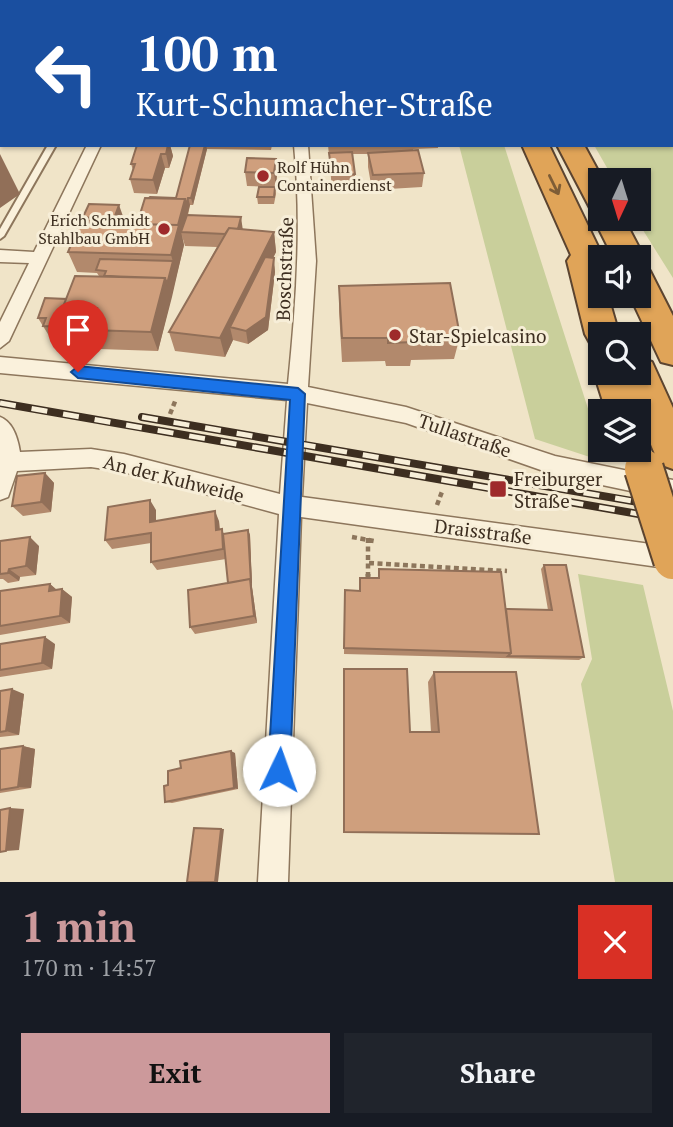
<!DOCTYPE html>
<meta charset="utf-8">
<style>
body{margin:0;font-family:"PT Serif",serif;background:#20242c;color:#f1f3f6;height:100vh;display:flex;flex-direction:column;font-size:26px;white-space:nowrap}
*{box-sizing:border-box;margin:0}
p{font-size:23px;color:#9ea1a6}
.icon{flex:none;width:38px;height:38px;fill:none;stroke:currentColor;stroke-width:2;stroke-linecap:round;stroke-linejoin:round}
.map{position:relative;height:882px;overflow:hidden}
.side{display:flex;flex-direction:column;background:#171b24;flex:1}
.side>*{flex:none}
.top-card{position:absolute;left:0px;top:0px;width:674px;height:147px;box-shadow:0 2px 5px #0004;background:#1a4fa0;color:#fff;overflow:hidden}
.needle{width:46px;rotate:184deg}
.tools{position:absolute;left:588px;top:168px;display:grid;gap:14px}
.tools a{display:grid;place-items:center;width:63px;height:63px;border-radius:0px;background:#171b24;box-shadow:0 2px 5px #0004;font-size:35px}
.pin{position:absolute;display:grid;place-items:center;width:60px;height:60px;color:#fff;margin:-72px -30px;border-radius:50% 50% 50% 0;rotate:-45deg;box-shadow:0 0 7px #0007}
.pin .icon{rotate:45deg}
.me{position:absolute;width:77px;margin:-38px;rotate:3deg;stroke-linejoin:round;filter:drop-shadow(0 0 5px #0008)}
.turn{display:flex;align-items:center;gap:24px;height:147px;padding:0 21px;font-size:32px}
.turn .icon{width:91px;height:91px;stroke-width:2.5}
.turn b{display:block;font-size:49px;line-height:60px}
.round{display:grid;place-items:center;flex:none;width:74px;height:74px;border-radius:0px;background:#20242c}
.summary{display:flex;align-items:center;justify-content:space-between;height:119px;padding:0 21px}
h1{font-size:42px;font-weight:800;line-height:52px;color:#cc999b}
.button{display:flex;gap:14px;margin-top:auto;padding:14px 21px}
.button a{flex:1;height:80px;border-radius:0px;background:#cc999b;color:#111;font-size:28px;font-weight:800;line-height:80px;text-align:center}
.button a+a{background:#20242c;color:#f1f3f6}
.map>svg:first-child{display:block}
</style>
<div class="map">
<svg width="673" height="882" viewBox="0 0 673 882">
<rect width="100%" height="100%" fill="#f0e4c8"/>
<path fill="#c9cf9b" d="M672,123L673,124V278L636,219H639V180H614L594,145H672Z
M459,145H504L605,462L535,439Z
M578,574L643,585L673,711V882H615L581,684L592,659Z"/>
<g fill="none" stroke-linecap="round" stroke-linejoin="round">
<g stroke="#8d765c" stroke-width="4">
<path id="lane" d="M381,0H387L388,2H382Z
M48,145H56L4,236L0,239V229Z"/>
</g>
<g stroke="#8d765c" stroke-width="3">
<path id="street" d="M270,0H282L283,2H271Z
M87,145H101L9,341L0,348V322L29,263L0,262V250L34,252Z
M294,145H308L316,261L308,387L406,407L555,456L673,480V500L555,475L406,423L307,403L302,497L673,547V569L301,517L288,882H258L279,514L124,472L91,467L17,471L8,497L0,500V417C13,422 18,439 20,452L91,449L124,454L280,494L287,400L0,373V357L288,384C296,304 302,226 294,145Z"/>
</g>
<g stroke="#5b4430" stroke-width="4">
<path id="highway" d="M481,0H503V2H482Z
M522,145H549L603,257H600V296H608L619,334H600V346L590,343L585,334L567,261L571,255Z
M557,145H584L603,180H600V210L590,208Z
M598,212L600,219H624L644,257L639,265V257H613L594,219Z
M639,268L650,271L673,316V365L661,362L630,296H639Z
M639,358L652,362L673,408V469L659,464L640,418L639,421V411H606L594,373L600,363V373H639Z"/>
</g>
<path stroke="#8d765c" stroke-width="4.5" stroke-dasharray="5 3.5" stroke-linecap="butt" d="M170,414L176,399
M437,505L443,489
M352,537L374,541
M368,538V576
M369,563L507,571"/>
<path stroke="#8d765c" stroke-width="5" stroke-dasharray="7 4.5" stroke-linecap="butt" d="M368,574V582"/>
<use href="#lane" fill="#faf1dc" fill-rule="evenodd"/>
<use href="#street" fill="#faf1dc" fill-rule="evenodd"/>
<use href="#highway" fill="#e0a458" fill-rule="evenodd"/>
<g stroke="#3d2e20" stroke-width="8">
<path id="rail" d="M0,403L673,520
M142,417L673,508"/>
</g>
<use href="#rail" stroke="#f7eed8" stroke-width="5" stroke-dasharray="16" stroke-linecap="butt"/>
<g stroke="#5b4430" stroke-width="42" stroke-linecap="butt">
<path id="highway-bridge" d="M644,469L673,560"/>
</g>
<use href="#highway-bridge" stroke="#e0a458" stroke-width="38"/>
</g>
<path fill="#b2896c" d="M137,145H170L173,156L169,168H165L157,194L134,193L130,179L133,170L131,164Z
M190,145H272L271,150L207,149L193,205H190L188,215L243,229L274,232L276,252L273,258L275,272L268,330L248,344L233,340L225,357L175,351L169,332L217,247L185,246L182,236L184,245L158,351L99,349L90,330L91,327L75,326L72,340L51,339L38,318L99,276L97,273L77,272L68,252L86,223L83,217L124,219L122,224H137L176,198Z
M328,145H438V148L413,149V150L424,173L422,187L372,190L368,167V154H352L355,174V188L332,189Z
M276,159L277,173L276,187L247,186L245,172Z
M275,187L276,194L274,204H258L257,197Z
M339,286L460,336L454,359L411,360L410,366H386L385,361L342,362L339,311Z
M45,473L54,483L51,512L23,516L12,506Z
M156,510V521H219L220,530L222,529L224,534L248,530L250,535L252,587L257,623L195,634L190,627L228,583L226,559L157,570L151,562V543L112,549L105,540Z
M0,541L39,546L36,575L20,577L19,581L8,583L3,579H0Z
M544,565L584,657L579,660L344,654L345,590L359,591L360,578H378L379,569L506,609L548,610L541,569Z
M50,584L57,590L62,589L72,597L70,623L0,635V591Z
M0,644H55L52,669L0,677Z
M434,672H516L344,832L343,679L410,732H431L428,682Z
M0,691L24,694L19,735L0,737Z
M23,746L35,749L31,788L0,793V749Z
M235,753L238,789L172,803L165,802L168,785L181,768Z"/>
<path fill="#916f58" d="M15,0H37V2H16Z
M0,23H1L2,62L0,63Z
M2,92V142L0,139V93Z
M168,145H170L173,156L169,168L166,154Z
M205,145H206L207,149L193,205L191,198Z
M0,154L20,194L0,208Z
M161,154L165,168L157,194L153,180Z
M276,159L277,173L276,187L274,173Z
M188,198L190,205L183,232H181L184,245L177,275L171,255L185,199Z
M119,205L124,219L119,235L113,221Z
M241,217L243,231L237,234Z
M274,232L276,252L238,329L230,327L233,340L225,357L220,338Z
M274,258L275,272L268,330L248,344L246,331Z
M173,261L177,275L172,297L167,284Z
M165,278L172,297L158,351L151,332Z
M67,316L73,326H75L72,340L65,327Z
M45,473L54,483L51,512L41,502Z
M150,500L156,510V531L150,522Z
M215,511L219,521L220,540L216,530Z
M248,530L250,535L252,587L257,623L254,616L250,579Z
M30,537L39,546L36,575L26,566Z
M9,569L20,577L19,581L8,573Z
M50,584L59,592L49,591Z
M62,589L72,597L70,623L60,616Z
M45,637L55,644L52,669L42,663Z
M12,689L24,694L19,735L6,731Z
M23,746L35,749L31,788L18,787Z
M231,751L235,753L238,789L234,788Z
M10,808L24,809L19,850L6,851Z
M221,829H224L218,882H215Z"/>
<path fill="#cf9f7d" stroke="#916f58" stroke-width="2" d="M57,0H71L72,2H60Z
M301,0H383L384,2H301Z
M0,62H2V92L0,93Z
M137,145H168L166,154H161L153,180L130,179L135,164H131Z
M190,145H205L191,198H188L186,206L185,199L149,198L150,197L176,198Z
M418,150L424,173L373,175L368,153Z
M352,152L355,174L332,175L329,153Z
M247,158L276,159L274,173L245,172Z
M259,187H275L274,197H257Z
M145,198L185,199L178,225L137,224Z
M89,204L119,205L113,221H92L93,218L83,217Z
M187,215L241,217L238,229L229,228L225,234L181,232Z
M80,223L179,225L171,255L68,252Z
M229,228L274,232L220,338L169,332Z
M265,257L274,258L266,317L246,331L230,327Z
M100,259L173,261L167,284L165,278L104,276L106,271L96,270Z
M75,276L165,278L151,332L90,330L97,308L63,307Z
M450,283L460,336L413,337L414,342L388,343V338H342L339,286Z
M45,298L66,299L63,307L67,316L65,327L43,326L46,318H38Z
M45,473L41,502L12,506L17,476Z
M150,500V522L215,511L216,530L222,529L223,549L151,562V533L105,540L108,507Z
M248,530L251,583L250,579L228,583L223,534Z
M30,537L26,566L9,569L8,573L0,574V541Z
M544,565H566L584,657L508,656L511,653L506,609L552,610Z
M379,569L501,572L511,653L344,648L345,590L360,591V578H379Z
M250,579L254,616L190,627L188,590Z
M50,584L49,591L62,589L60,616L0,626V591Z
M45,637L42,663L0,670V644Z
M344,669H407L410,732H439L434,672H516L539,834L344,832Z
M12,689L6,731L0,732V691Z
M23,746L18,787L0,790V749Z
M231,751L234,788L165,802L164,786L168,785V771L181,768L180,761Z
M10,808L6,851L0,852V810Z
M194,828L221,829L215,882H187Z"/>
<defs><path id="oneway-shaft" d="M-6 0H5M1.5-3L5.5 0L1.5 3" fill="none" stroke-width="1.6" stroke-linecap="round" stroke-linejoin="round" transform="scale(1.75)"/></defs>
<use stroke="#7e5d36" href="#oneway-shaft" transform="translate(554 185) rotate(64)"/>
<path fill="#1a73e8" stroke="#114b97" stroke-width="2" d="M78,366L298,388L305,394L290,770L287,778L279,781L272,778L268,770L290,400L78,378L71,372Z"/>
<g fill="#9e2a2b" stroke="#f7eed8" stroke-width="2.5">
<circle cx="263" cy="176" r="7"/>
<circle cx="164" cy="229" r="7"/>
<circle cx="395" cy="335" r="7"/>
<rect x="489" y="480" width="18" height="18" rx="3.5"/>
</g>
<g text-anchor="middle" dominant-baseline="central" stroke-width="6" stroke-linejoin="round" paint-order="stroke">
<g font-size="16" fill="#3d2e20" stroke="#f7eed8" text-anchor="start">
<text x="277" y="167">Rolf Hühn<tspan x="277" dy="18">Containerdienst</tspan></text>
<text x="150" y="220" text-anchor="end">Erich Schmidt<tspan x="150" dy="18">Stahlbau GmbH</tspan></text>
</g>
<g font-size="19" fill="#3d2e20" stroke="#f7eed8">
<text transform="translate(284 269) rotate(-88)">Boschstraße</text>
<text transform="translate(465 435) rotate(19)">Tullastraße</text>
<text transform="translate(174 478) rotate(14)">An der Kuhweide</text>
<text transform="translate(483 531) rotate(7)">Draisstraße</text>
</g>
<g font-size="19" fill="#3d2e20" stroke="#f7eed8" text-anchor="start">
<text x="409" y="335">Star-Spielcasino</text>
<text x="514" y="478">Freiburger<tspan x="514" dy="22">Straße</tspan></text>
</g>
</g>
</svg>
<div class="tools">
<a><svg class="needle" viewBox="-14 -14 28 28"><path d="M0-13l5 13h-10z" fill="#e53935"/><path d="M0 13l5-13h-10z" fill="#9ea1a6"/></svg></a>
<a><svg class="icon" aria-label="sound" viewBox="0 0 24 24"><path d="M4 9h4l5-4v14l-5-4H4zM17 9q2 3 0 6"/></svg></a>
<a><svg class="icon" aria-label="search" viewBox="0 0 24 24"><circle cx="10" cy="10" r="6"/><path d="M15 15l6 6"/></svg></a>
<a><svg class="icon" aria-label="layers" viewBox="0 0 24 24"><path d="M12 4l9 5-9 5-9-5zM3 14l9 5 9-5"/></svg></a>
</div>
<div class="pin" style="left:78px;top:372px;background:#d93025"><svg class="icon" aria-label="arrive" viewBox="0 0 24 24"><path d="M6 21V4h12l-3 4 3 4H6"/></svg></div>
<svg class="me" style="left:279px;top:770px" viewBox="-20 -20 40 40"><circle r="19" fill="#fff"/><path d="M0-13L10 11 0 6-10 11z" fill="#1a73e8"/></svg>
<div class="top-card">
<div class="turn"><svg class="icon" aria-label="left" viewBox="0 0 24 24"><path d="M17 20v-9H6M10 6l-5 5 5 5"/></svg><div><b>100 m</b>Kurt-Schumacher-Straße</div></div>
</div>
</div>
<section class="side">
<div class="summary"><div><h1>1 min</h1><p>170 m · 14:57</p></div><a class="round" style="background:#d93025;color:#fff"><svg class="icon" aria-label="close" viewBox="0 0 24 24"><path d="M6 6l12 12M18 6L6 18"/></svg></a></div>
<div class="button"><a>Exit</a><a>Share</a></div>
</section>
